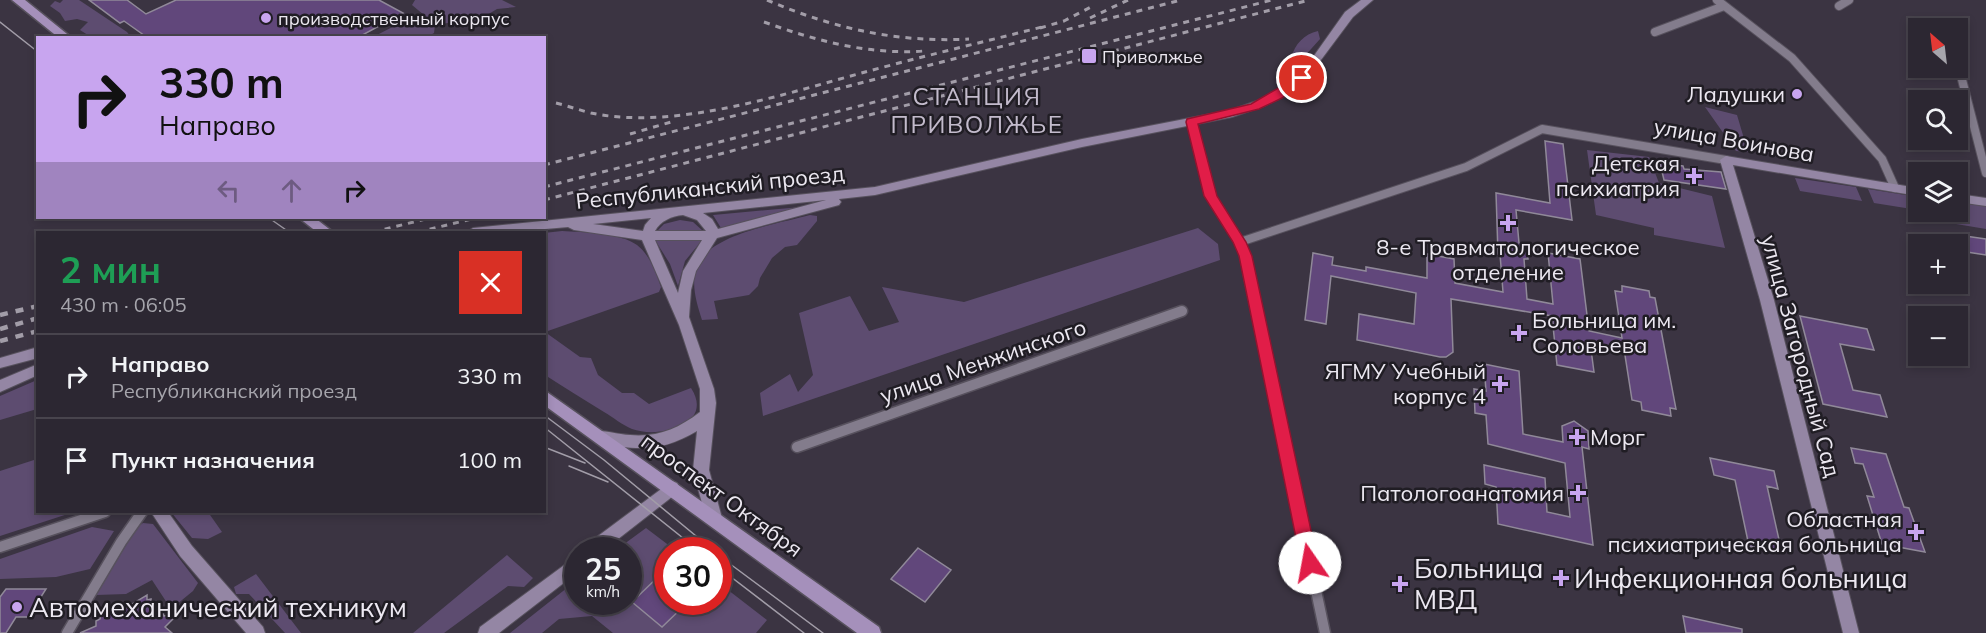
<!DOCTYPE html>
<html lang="ru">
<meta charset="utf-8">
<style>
body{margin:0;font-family:Mulish,sans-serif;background:#342f3a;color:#f1f3f6;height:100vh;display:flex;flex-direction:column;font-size:22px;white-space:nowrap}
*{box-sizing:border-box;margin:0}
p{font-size:20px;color:#a6a5ac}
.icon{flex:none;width:33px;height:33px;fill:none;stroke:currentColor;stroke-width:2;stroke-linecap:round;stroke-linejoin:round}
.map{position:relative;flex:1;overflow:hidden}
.drawer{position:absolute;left:36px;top:231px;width:510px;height:282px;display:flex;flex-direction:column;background:#2c2732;border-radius:0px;box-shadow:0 3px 9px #0003,0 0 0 2px #48444d}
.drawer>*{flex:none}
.top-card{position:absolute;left:36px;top:36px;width:510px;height:183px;border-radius:0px;box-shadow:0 3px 9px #0003,0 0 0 2px #48444d;background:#c8a5ef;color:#111;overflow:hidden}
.needle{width:39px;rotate:332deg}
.tools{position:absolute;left:1908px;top:18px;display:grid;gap:12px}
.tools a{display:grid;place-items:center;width:60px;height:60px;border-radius:0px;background:#2c2732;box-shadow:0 3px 9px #0003,0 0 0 2px #48444d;font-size:30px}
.speed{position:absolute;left:564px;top:537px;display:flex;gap:12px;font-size:30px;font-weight:700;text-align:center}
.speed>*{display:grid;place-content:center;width:78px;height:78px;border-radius:50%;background:#2c2732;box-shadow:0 3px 9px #0003,0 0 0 2px #48444d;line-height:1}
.speed small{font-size:15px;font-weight:400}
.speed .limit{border:9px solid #d22;background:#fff;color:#111}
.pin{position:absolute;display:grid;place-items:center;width:51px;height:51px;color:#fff;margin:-26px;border:3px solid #fff;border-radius:50%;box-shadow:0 2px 6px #0007}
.me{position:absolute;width:66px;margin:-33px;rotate:348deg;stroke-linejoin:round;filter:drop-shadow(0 0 4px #0008)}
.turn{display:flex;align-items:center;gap:21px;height:126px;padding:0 24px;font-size:27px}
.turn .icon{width:78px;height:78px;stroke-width:2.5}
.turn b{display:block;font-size:42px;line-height:51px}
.lanes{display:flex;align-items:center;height:57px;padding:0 24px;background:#0003;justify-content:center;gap:30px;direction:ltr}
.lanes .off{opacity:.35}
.round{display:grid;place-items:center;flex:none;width:63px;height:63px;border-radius:0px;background:#342f3a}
.summary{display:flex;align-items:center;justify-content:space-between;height:102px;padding:0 24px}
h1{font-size:36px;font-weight:700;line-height:45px;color:#1e9e55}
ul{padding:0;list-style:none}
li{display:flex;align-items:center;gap:18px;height:84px;padding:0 24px;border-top:2px solid #48444d}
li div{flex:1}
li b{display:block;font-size:22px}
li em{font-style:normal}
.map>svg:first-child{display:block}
</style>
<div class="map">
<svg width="1986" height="633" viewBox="0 0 1986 633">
<rect width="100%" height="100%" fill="#3b3442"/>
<path fill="#5d4c70" d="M63,0H79L127,32L131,37H91L80,30L88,22L77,19L65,21L60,13L50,6L55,1L60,3Z
M415,0H502L516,7L497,9L465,28L454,22L435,25L434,33L427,37H373L414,16L418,18L424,15L412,5Z
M1318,31L1320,39L1303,58H1291C1295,44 1304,34 1318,31Z
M1705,107L1737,115L1748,152L1736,151Z
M1587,150L1649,157L1659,183L1712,196L1725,248L1654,235V228L1596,215Z
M1795,178L1856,187L1862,201L1800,191Z
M1868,189L1918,197V210L1874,203Z
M1958,201L1986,206V229L1950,223L1945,212H1958Z
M801,207L721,228L713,215Z
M810,215L817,216V221L797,245L785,247L772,258L760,278L758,286L749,295L714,301L718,319L702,320C697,304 691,286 696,269C706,234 778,224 810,215Z
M680,220L693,222L703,231H657L664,224Z
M1198,228L1218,244L1220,260L763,416L760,393L790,374L798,392L813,375L799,313L850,296L869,331L899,322L882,287L964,302Z
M562,231C582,232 621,233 637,245C650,255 656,273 661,287L659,292L545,332L580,357L591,358L598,375L622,393H634L649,404L691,388C715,425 659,439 632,429C622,425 613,417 604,412C584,400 564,387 545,375L544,233Z
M703,239L685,261L678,286L670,264L655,240Z
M37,380V409L0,420V396Z
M37,459L38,512H74L0,536V471Z
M171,512H208L222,532L208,539L192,538Z
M143,523L153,524L198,583L193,591L171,609L152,580L126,594L96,595L137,527Z
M92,527L114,531L90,569L56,577L0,579V559Z
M646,528L675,550H668V602H718L719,583L767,620L756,633H613L592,616L559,619L542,633H510L577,580L578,602H628V550H616Z
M507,555L533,578L524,587L508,586L444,633H413Z
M256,574L301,633H285L249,594H236L234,587Z"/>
<path fill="#61477b" stroke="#908999" stroke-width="1.5" d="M89,0H127L146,14L176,0H379L403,13L357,38H148L124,21L120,23Z
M1545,141L1563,144L1572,220L1516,210L1519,243L1527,245L1528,259H1524L1527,299L1553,304L1548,253L1580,259L1589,331L1622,338L1615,291L1622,292V286L1649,291L1650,297L1655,298L1676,409L1670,408L1671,416L1642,410L1641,402L1632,400L1624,349L1590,342L1594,372L1557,365L1552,316L1451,299L1453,352L1446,357H1440L1357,340L1359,314L1414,324L1416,293L1331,276L1326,324L1305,320L1313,253L1333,257L1332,265L1366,271V267L1427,278V254L1454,259L1455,283L1503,292L1500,254H1498L1496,193L1550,203Z
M1660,163L1683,166L1684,169L1721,172L1726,189L1664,180Z
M1958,235L1986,239V255L1967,252Z
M1800,316L1867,329L1874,350L1840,344L1853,390L1880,395L1887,417L1823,404Z
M1484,364L1519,371L1523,434L1563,442L1562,426L1574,421L1588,431L1589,449L1582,447L1593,545L1498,524L1496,487L1485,484L1484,465L1545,478L1547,512L1570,517L1565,463L1488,444L1486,415L1475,413L1474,389L1486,391Z
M1851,448L1886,454L1904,507L1909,508L1925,552L1882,544L1867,496L1874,497L1863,464L1855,463Z
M1710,458L1774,471L1778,489L1767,486L1782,553L1749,546L1735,480L1714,475Z
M918,548L951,570L925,602L891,579Z
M659,576L668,583V602H688L662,627L632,602Z
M6,589H46L28,617H16L6,633H0V597Z
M147,595V600L151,599V604L154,603V608L159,607V612L162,611L164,616L180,612L165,627L172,633H80L96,626V621L100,619L102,612H119Z
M1683,616L1742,629V633H1686Z"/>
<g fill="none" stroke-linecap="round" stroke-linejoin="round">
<g stroke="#57515d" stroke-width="10">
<path id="street-far1" d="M1717,0L1792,58L1882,159L1895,188
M1839,6L1849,0
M1655,32L1724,6
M1959,68L1986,173
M1191,122L1211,196L1240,242L1249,276
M1240,242L1466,167L1542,129L1726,160"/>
</g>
<g stroke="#57515d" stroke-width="13">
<path id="street" d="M1249,275L1325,633
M797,447L1182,311
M0,547L105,512
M67,633L121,542L142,512"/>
</g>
<g stroke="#57515d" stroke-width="2">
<path id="secondary" d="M1361,0H1373L1353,17L1306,80L1291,93L1264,106L1232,117L1082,147L875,195L839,199L841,202L839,205L717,238L696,271L691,290L689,317L714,389L716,403L709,470L722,518L720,523L714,525L708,523L706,518L693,470L697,431C662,452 637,451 598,442L593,440L591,436L593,432C602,429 612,433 621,434C653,439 675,431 700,412V389L679,325L642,240L574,230L568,227L511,232H467L473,228L875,187L1082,139L1231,110L1265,98L1291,82L1306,67L1345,12ZM826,200L718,229L712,219L703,213ZM683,215L697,220L706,231H655C660,221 672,216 683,215ZM651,218L645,225L643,231L593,224ZM655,240H702L683,271L678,293Z
M1726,156L1918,188V196L1733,165L1774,300L1859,633H1843L1760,300L1720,160Z
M1958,194L1986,198V206L1958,202Z
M38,347V358L0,368V358Z
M38,364V375L0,392V380Z
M672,481L677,483L680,488L677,493L604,550H584L586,545Z
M151,512H168L192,546L263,627L265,633H246L180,556Z
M578,555V572L499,633H478L480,627Z"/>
</g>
<g stroke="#57515d" stroke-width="3">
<path id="primary" d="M12,0H25L72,38H59Z
M299,218H315L333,232H317Z
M544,390L879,627L881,633H857L544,405Z"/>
</g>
<use href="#street-far1" stroke="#837c8c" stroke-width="8"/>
<use href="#street" stroke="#837c8c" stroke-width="10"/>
<use href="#secondary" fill="#9486a4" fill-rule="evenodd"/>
<use href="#primary" fill="#a590bb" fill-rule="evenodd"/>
<path stroke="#a29da8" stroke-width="1.5" d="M0,22L38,52
M269,218L289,232
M544,415L604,460L713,550
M544,427L698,550
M544,447L585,463
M569,466L608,482
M718,555L823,633
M718,567L804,633"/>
<path stroke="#a29da8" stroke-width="3" stroke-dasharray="6 6" stroke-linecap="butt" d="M767,0C832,28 897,43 969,39
M1090,18L1128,0
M764,22C817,41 868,55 924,51
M1040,28L1064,21L1093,6
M556,103C568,106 579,110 591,113C676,131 787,93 869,71C928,55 987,41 1046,26
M630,134L671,122
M544,165L1181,0
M544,187L1272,0
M544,200L1309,0
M373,232L430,218
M418,232L476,218"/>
<path stroke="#a29da8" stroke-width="4.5" stroke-dasharray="8 8" stroke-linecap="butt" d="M0,315L38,306
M0,329L38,318
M0,341L38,331"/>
</g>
<path fill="#e11d48" stroke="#92132f" stroke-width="1.5" d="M1302,74L1308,78L1306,80L1282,98L1259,109L1198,124L1217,196L1246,242L1252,256L1318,563L1315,568L1310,570L1304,568L1301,563L1239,256L1233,242L1204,196L1186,122L1187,119L1251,104Z"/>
<g fill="#c8a5ef" stroke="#201d24" stroke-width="2">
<circle cx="266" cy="18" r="6"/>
<rect x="1081" y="48" width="16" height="16" rx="3"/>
<circle cx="1797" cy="94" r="6"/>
<path d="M1691 167h6v6h6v6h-6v6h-6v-6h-6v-6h6z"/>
<path d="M1505 214h6v6h6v6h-6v6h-6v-6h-6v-6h6z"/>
<path d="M1516 324h6v6h6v6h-6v6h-6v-6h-6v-6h6z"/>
<path d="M1497 375h6v6h6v6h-6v6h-6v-6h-6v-6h6z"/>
<path d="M1574 428h6v6h6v6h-6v6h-6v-6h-6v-6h6z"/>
<path d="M1575 484h6v6h6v6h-6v6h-6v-6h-6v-6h6z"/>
<path d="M1913 523h6v6h6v6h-6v6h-6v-6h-6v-6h6z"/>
<path d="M1558 569h6v6h6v6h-6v6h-6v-6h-6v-6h6z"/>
<path d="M1397 575h6v6h6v6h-6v6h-6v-6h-6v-6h6z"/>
<circle cx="17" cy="607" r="6"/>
</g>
<g text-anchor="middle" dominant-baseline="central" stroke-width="5" stroke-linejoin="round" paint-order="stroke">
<g font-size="18" fill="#ece8f1" stroke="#201d24" text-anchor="start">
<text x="278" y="18">производственный корпус</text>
<text x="1102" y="56">Приволжье</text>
</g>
<g font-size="22" fill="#ece8f1" stroke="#201d24" text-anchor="end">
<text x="1785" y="94">Ладушки</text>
<text x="1680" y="163">Детская<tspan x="1680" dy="25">психиатрия</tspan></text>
<text x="1508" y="247" text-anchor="middle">8-е Травматологическое<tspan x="1508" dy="25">отделение</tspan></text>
<text x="1532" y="320" text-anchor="start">Больница им.<tspan x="1532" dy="25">Соловьева</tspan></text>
<text x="1486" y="371">ЯГМУ Учебный<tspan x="1486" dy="25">корпус 4</tspan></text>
<text x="1590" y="437" text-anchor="start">Морг</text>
<text x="1564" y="493">Патологоанатомия</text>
<text x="1902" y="519">Областная<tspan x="1902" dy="25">психиатрическая больница</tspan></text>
</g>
<g font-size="22" fill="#ece8f1" stroke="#201d24">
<text transform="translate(1734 140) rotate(10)">улица Воинова</text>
<text transform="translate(710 187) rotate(-6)">Республиканский проезд</text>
<text transform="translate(1801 356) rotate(75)">улица Загородный Сад</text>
<text transform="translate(983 361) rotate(-19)">улица Менжинского</text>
<text transform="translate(722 495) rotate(36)">проспект Октября</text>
</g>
<g font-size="24" letter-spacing="1.5" fill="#c3bbcc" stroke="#201d24">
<text x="977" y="96">СТАНЦИЯ<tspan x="977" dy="28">ПРИВОЛЖЬЕ</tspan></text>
</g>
<g font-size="27" fill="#ece8f1" stroke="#201d24" text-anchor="start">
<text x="1414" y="568">Больница<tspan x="1414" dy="31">МВД</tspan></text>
<text x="1574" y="578">Инфекционная больница</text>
<text x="29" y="607">Автомеханический техникум</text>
</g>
</g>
</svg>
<div class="tools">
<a><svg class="needle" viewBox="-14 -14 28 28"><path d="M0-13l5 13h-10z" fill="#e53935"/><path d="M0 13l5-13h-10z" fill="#a6a5ac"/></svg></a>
<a><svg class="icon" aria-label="search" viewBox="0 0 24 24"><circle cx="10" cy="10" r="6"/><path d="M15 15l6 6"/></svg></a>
<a><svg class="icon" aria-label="layers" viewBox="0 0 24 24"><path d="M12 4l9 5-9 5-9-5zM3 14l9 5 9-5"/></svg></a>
<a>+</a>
<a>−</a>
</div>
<div class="speed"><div>25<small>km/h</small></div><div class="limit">30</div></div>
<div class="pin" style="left:1302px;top:78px;background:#d93025"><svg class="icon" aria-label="arrive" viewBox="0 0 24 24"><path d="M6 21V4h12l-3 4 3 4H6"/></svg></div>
<svg class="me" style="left:1310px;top:563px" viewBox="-20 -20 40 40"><circle r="19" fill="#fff"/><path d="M0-13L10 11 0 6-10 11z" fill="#e11d48"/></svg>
<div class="top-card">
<div class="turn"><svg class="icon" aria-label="right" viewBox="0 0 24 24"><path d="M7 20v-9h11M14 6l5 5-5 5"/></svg><div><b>330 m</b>Направо</div></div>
<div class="lanes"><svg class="icon off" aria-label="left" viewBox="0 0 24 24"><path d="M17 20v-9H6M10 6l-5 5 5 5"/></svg><svg class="icon off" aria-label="ahead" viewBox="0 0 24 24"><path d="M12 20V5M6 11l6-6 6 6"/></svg><svg class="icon" aria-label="right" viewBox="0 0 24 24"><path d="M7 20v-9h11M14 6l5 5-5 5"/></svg></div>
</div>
<section class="drawer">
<div class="summary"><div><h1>2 мин</h1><p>430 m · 06:05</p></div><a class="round" style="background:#d93025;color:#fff"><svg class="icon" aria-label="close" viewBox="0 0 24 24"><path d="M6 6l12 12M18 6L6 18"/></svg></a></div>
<ul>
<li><svg class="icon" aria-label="right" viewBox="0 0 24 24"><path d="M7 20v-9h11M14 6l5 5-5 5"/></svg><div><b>Направо</b><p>Республиканский проезд</p></div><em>330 m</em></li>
<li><svg class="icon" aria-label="arrive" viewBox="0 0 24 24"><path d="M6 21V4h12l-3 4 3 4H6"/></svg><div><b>Пункт назначения</b></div><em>100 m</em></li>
</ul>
</section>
</div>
